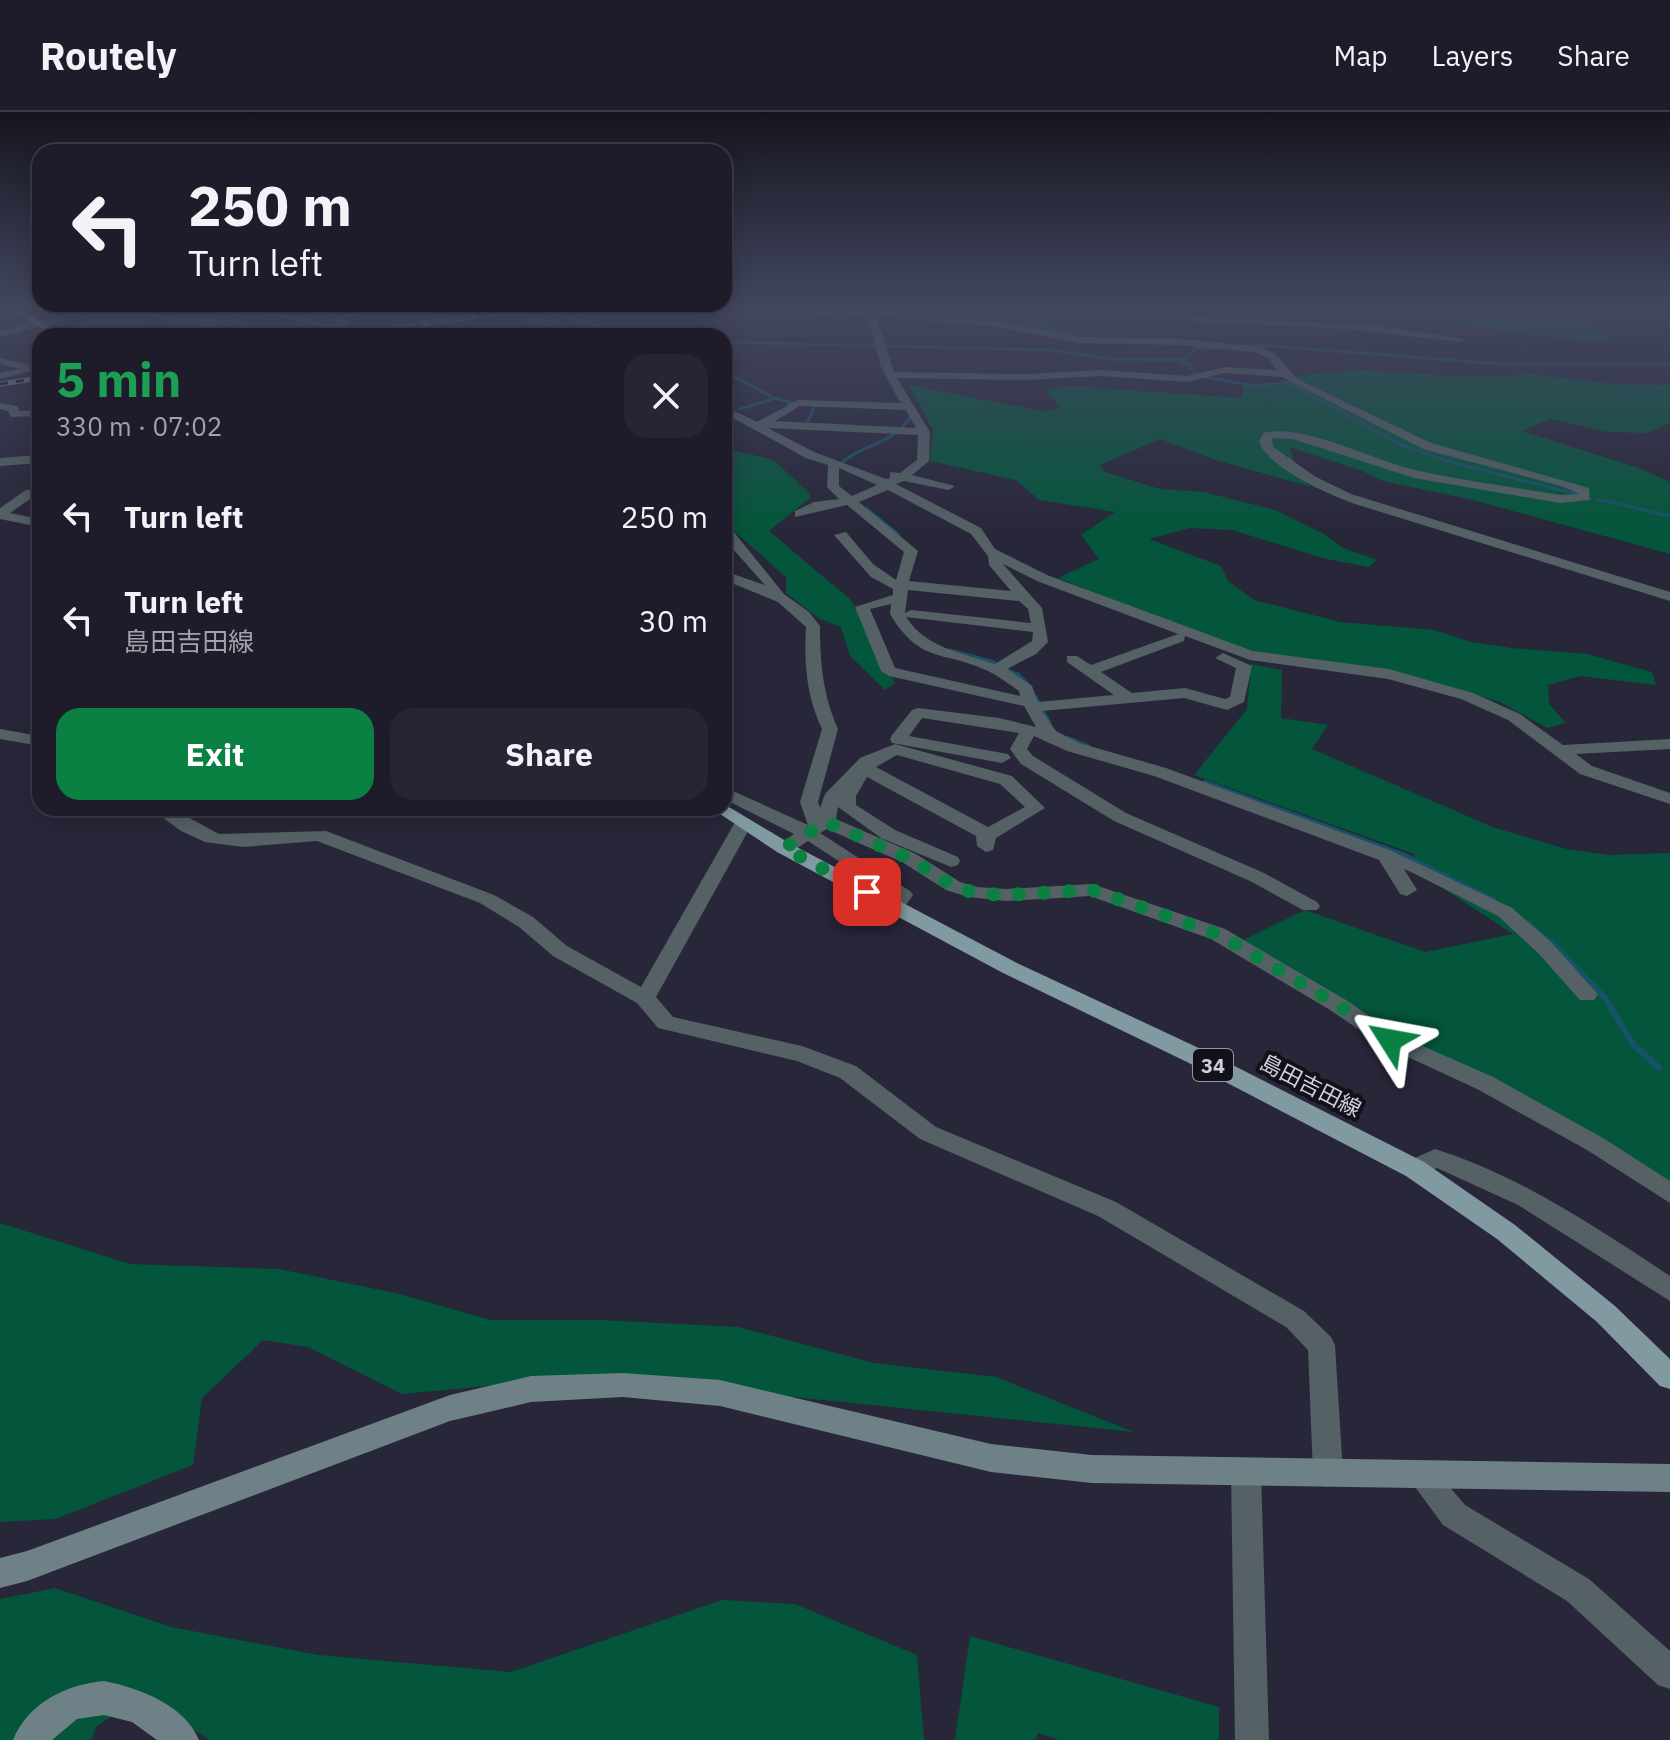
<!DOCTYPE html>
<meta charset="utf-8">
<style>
body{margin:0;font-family:"IBM Plex Sans","Noto Sans JP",sans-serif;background:#262533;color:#f1f3f6;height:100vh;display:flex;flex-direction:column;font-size:30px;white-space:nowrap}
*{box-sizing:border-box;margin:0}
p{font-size:26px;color:#a1a1a9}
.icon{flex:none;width:44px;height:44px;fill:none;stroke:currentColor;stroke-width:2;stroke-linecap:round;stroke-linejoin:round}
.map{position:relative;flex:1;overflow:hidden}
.side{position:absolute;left:32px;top:216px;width:700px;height:488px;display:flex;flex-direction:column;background:#1e1c2b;border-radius:24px;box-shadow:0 4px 20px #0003,0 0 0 2px #3c3a47}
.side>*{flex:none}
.hud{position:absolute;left:32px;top:32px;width:700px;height:168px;border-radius:24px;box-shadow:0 4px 20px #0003,0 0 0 2px #3c3a47;background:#1e1c2b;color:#f1f3f6;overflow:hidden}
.pin{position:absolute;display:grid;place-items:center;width:68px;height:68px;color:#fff;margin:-34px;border-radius:16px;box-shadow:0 4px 12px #0006}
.me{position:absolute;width:88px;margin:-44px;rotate:304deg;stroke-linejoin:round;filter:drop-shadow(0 0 6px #0008)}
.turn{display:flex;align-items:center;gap:28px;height:168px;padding:0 24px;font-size:36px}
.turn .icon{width:104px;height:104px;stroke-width:2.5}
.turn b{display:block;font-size:56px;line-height:68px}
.round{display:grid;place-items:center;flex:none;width:84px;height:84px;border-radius:24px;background:#262533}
.headline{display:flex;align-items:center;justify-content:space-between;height:136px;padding:0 24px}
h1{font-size:48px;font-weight:800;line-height:60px;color:#1e9e55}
.button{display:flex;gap:16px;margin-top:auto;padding:16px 24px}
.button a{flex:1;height:92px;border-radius:24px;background:#0b8043;color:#fff;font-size:32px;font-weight:800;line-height:92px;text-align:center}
.button a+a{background:#262533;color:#f1f3f6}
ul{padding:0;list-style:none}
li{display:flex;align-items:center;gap:24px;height:104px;padding:0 24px}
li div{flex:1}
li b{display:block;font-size:30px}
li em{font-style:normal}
header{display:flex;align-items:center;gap:48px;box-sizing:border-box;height:112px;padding:0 40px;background:#1e1c2b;border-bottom:2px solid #3c3a47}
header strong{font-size:38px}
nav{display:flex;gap:44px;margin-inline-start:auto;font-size:28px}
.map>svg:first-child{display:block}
</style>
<header>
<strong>Routely</strong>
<nav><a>Map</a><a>Layers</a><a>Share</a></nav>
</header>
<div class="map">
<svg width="1670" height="1628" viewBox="0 0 1670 1628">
<rect width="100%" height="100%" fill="#282639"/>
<path fill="#03563b" d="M86,194H149L158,200L182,201L183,194H215V200L276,223L149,208C123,217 104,230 76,215L100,204Z
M863,194H948L1026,200L1043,210L1077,220L1076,225L1052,220L874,200Z
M1450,194H1563L1576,203L1501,196L1456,200Z
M535,198L567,214L598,215L627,224C597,224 534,224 513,201Z
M1039,199C1089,207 1152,193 1197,210H1094L1038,203Z
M1482,199L1587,208L1612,230L1585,229L1442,211L1440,206Z
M1360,258L1474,265L1532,262L1614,272L1670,273V311L1647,321L1609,320L1550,307L1522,319L1639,356L1670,370V442L1473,388L1383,369L1360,358L1289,335L1297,357L1294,362L1312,375L1216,348L1160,327L1100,353L1105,360L1160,377L1204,380L1275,398L1324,422L1343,436L1377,448L1369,455L1326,447L1232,418L1190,416L1149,427L1221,454L1228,469L1254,488L1340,510L1434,518L1471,530L1511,536L1587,542L1652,560L1656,573L1581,564L1548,573L1549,592L1566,611L1547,616L1500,590L1398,561L1268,543L1210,526L1058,466L1099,447L1081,423L1115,400L1039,388L1016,368L930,349L933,318L909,273L1046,300L1061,296L1046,278L1069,274L1243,286V273L1291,270L1297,264Z
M724,336L774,348L810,382V386L769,419L851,488L895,571L885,578L850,544L841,515L820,507L786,481V465L734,419L724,401Z
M1251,552L1282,558L1281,606L1328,613L1312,637L1495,716L1567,737L1608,743L1670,741V1073L1424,935L1243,828L1305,798L1425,840L1513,822L1415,758L1414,742L1194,663L1247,597Z
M0,1111L130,1152L279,1157L400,1182L491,1208H601L739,1215L874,1251L996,1265L1134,1320L591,1264L402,1282L308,1235L263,1228L202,1286L193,1353L55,1407L0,1410Z
M55,1476L171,1515L318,1543L511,1560L722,1488L795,1492L917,1543L924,1628H210L141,1583L96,1615L91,1628H0V1487Z
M970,1524L1219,1595V1628H1059L1038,1621L1035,1628H955Z"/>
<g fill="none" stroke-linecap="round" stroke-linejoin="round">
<path stroke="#16536a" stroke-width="3" d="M242,194L258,197
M553,194L561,203L633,224
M558,200L603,194
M293,224L323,218
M724,230L1051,238L1110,247L1178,248L1187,246L1196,236H1219
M1240,234H1272L1500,252H1670
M1180,249L1191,253L1196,263L1254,274L1289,270L1401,333L1454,351L1576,382
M881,252L899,286
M724,259L774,286L793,291L788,294
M740,297L773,287
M806,314L815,293H810
M837,355C859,332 893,334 911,304
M1597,387L1670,404
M866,396L899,423
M950,538L994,550L1020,564"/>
<path stroke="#16536a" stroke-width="4" d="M1018,562L1030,575
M1035,584L1049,610
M1068,626L1088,634
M1205,670L1405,743L1495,788
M1527,810L1554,833"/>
<path stroke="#16536a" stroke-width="6" d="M1552,831L1605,886L1633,932L1659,956"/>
<path fill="#556165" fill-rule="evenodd" d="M77,194H89L62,209L0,225V219L56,205Z
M195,194H206L201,201L259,224H245L216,213L189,224H175L199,214L147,204L152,201L203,208L192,203L191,198Z
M227,194L274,197L329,213L337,211L333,207L350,199L385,194L345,207L348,214L336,217L345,224H333L300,209Z
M429,194L422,198L417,195L418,194Z
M778,194L837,200L861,199L858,194L873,198L997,209L1080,225L1182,227L1260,235L1276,242L1297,267L1431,331L1589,376L1590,388L1560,391L1414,366L1293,327L1272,326L1273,335L1316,365L1351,382L1670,480V489L1355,392C1328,382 1271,358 1259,330L1263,321C1305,311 1375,350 1419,359C1465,369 1513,375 1560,383L1579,382L1561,374L1423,337L1282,265L1225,261L1187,270L1102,264L1025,268L897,266L930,320L929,349L912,363L955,374L949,378L904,369L896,372L981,416L995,437L1047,463L1253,539L1389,557L1473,581L1520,602L1563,633L1670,627V637L1576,642L1592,654L1670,681V692L1580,662L1508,608L1461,587L1388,567L1250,548L1185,524L1184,529L1101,560L1132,581L1185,576L1225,587L1230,585L1236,556L1215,546L1223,541L1252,554L1244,590L1227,598L1184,586L1042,599L1056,619L1079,631L1166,656L1392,739L1512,796L1552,831L1594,878L1598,883L1594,888H1580L1538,841L1498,804L1413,761L1404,757L1417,778L1407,784L1400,782L1379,748L1154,664L1067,639L1034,624L1027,637L1033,644L1126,701L1264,761L1317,790L1320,794L1317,798H1303L1250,769L1114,709L1021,652L1010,637L1019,621L922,606L909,624L1008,642L1011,646L1002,651L892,631L890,627L892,623L912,598L918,596L999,606L1036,615L1024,594L889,564L881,559L855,495L893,483V477L871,465L834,423L846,420L873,452L896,468L904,440L847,393L795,405V399L814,390L839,387L827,375L828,353L806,346L724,301V294L757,310L798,288L901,291L881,255L867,204L837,206ZM876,204L997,215L1080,231L1182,233L1254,240L1268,246L1277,258L1225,255L1187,264L1102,258L1025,262L894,260ZM800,294L906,298L916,316L775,309ZM768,316L918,323L917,348L900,361L890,360V366L886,367L814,340ZM839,356L877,373L852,384L839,374ZM888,378L971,422L988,444L989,453L1011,479L909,469L918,439L859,390ZM1003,452L1037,469L1178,522L1091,553L1077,544H1067V550L1114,583L1038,590L1032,574L1007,557L1036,542L1048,530L1042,496ZM908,478L1019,489L1028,497L1031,511L911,498L905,501ZM891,492L890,502C922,555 946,537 992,561C1001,566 1010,573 1019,579L1020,584L895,556L870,497ZM906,505L1033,520L1032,529L995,552C962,541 926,536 906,505Z
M1088,194H1158L1199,205L1371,213L1465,227L1460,230L1348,217L1199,210L1151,197L1139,200Z
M523,197H529L553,216L607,224C564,224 557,228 523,201Z
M494,221H533L538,224H489Z
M0,246L29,253L30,259L0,267V261L20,257L0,252Z
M0,291L17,294L20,299L40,298V304L11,305L8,299L0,297Z
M40,343V351L0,354V346Z
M40,377V385H33L10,401L40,407V415L0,407V396L26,378Z
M724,413L729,414L784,482L809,500L820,514C820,551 823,583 838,617L818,690L820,696L825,682L860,646L895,632L1012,664L1045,696L996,726L993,738L986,740L977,734L976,724L867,665L856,684V693L895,718L958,745L960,749L958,753L951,755L881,726L838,695L836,707L916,742L960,770L977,775L1006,777L1092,772L1225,817L1346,888L1398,923L1493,965L1603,1026L1670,1069V1091L1587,1038L1477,977L1382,933L1330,898L1211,827L1090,784L1006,789L968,785L946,778L902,750L827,717L820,721L910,779L913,783L902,799L895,801L885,795L892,784L808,729L791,740H777L775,736L794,722L724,687V675L808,713L800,690L822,617C806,583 804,551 806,515L778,490L724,468V459L765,473L724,427ZM897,643L1000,672L1025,695L988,715L876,655Z
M0,617L40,624V634L0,627Z
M150,696H171L219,722L326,719L494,783L533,805L567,834L641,875L734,712L737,708H749L752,712L656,885L673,905L802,934L856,954L936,1015L1116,1090L1304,1199L1331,1225L1335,1233L1343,1361L1338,1371L1328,1375L1318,1371L1313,1361L1308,1238L1286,1215L1098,1104L920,1027L840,966L797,949L658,916L637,891L553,844L519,815L480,791L317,729L243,735L205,730L181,719Z
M1435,1037C1521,1064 1595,1115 1670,1164V1189L1518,1093L1437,1056L1415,1066L1406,1064L1403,1057L1406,1050Z
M1246,1346L1256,1350L1261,1360L1269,1628H1235L1231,1360L1236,1350Z
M1422,1350L1432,1354L1465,1393L1589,1467L1670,1539V1577L1658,1573L1567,1489L1443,1413L1407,1364L1412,1354Z"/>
<path fill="#6e8186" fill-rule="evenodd" d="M623,1261L720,1268L991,1332L1092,1343L1670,1352V1380L1092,1371L991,1360L720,1294L623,1285L531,1290L450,1309L27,1469L0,1476V1446L27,1439L450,1283L531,1264Z
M104,1569C139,1576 185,1593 199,1628H157L132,1610L104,1603L77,1607L52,1628H13C28,1591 67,1572 104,1569Z"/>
<path fill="#8199a0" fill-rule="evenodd" d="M0,194H11L70,224H57Z
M724,692L791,732L1017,851L1203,938L1424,1050L1515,1113L1615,1194L1670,1247V1277L1660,1274L1597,1210L1497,1127L1406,1064L1187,950L1003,861L777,740L711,696H724Z"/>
<g stroke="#7f7e8e" stroke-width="5">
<path id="rail" d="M335,224L548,194
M0,272L40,266"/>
</g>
<use href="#rail" stroke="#111119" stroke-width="3" stroke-dasharray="8" stroke-linecap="butt"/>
</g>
<linearGradient id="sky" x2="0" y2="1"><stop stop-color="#16151f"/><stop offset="0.46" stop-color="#42475f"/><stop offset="1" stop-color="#42475f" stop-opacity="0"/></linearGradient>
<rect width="1670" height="422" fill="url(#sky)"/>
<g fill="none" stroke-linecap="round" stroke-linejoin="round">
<path stroke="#0b8043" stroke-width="14" stroke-dasharray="0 25.2" d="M867,780L784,736L826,710L909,746L953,774L975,781L1006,783L1092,778L1218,822L1338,893L1390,928"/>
</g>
<g text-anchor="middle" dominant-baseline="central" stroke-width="8" stroke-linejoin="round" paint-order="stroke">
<rect fill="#111119" stroke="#9797a2" stroke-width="2" x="1193" y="937" width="40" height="32" rx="6"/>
<g font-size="20" font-weight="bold" fill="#d0d0dd">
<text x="1213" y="953">34</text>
</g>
<g font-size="22" fill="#d0d0dd" stroke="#111119">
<text transform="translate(1311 973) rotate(27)">島田吉田線</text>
</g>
</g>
</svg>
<div class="pin" style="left:867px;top:780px;background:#d93025"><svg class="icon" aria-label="arrive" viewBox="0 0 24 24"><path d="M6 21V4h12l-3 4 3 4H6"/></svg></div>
<svg class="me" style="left:1390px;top:928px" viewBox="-20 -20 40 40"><path d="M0-17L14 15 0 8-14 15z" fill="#0b8043" stroke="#fff" stroke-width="4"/></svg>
<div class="hud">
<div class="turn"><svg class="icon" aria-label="left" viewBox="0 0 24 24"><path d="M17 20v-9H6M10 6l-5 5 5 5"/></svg><div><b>250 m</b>Turn left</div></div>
</div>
<section class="side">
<div class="headline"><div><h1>5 min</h1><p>330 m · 07:02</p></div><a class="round"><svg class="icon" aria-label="close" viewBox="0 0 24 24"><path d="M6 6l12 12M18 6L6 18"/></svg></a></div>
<ul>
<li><svg class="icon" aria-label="left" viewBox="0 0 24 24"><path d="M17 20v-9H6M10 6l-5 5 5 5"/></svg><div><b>Turn left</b></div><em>250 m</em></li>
<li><svg class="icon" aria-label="left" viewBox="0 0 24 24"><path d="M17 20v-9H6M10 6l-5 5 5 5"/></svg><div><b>Turn left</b><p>島田吉田線</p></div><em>30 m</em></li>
</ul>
<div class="button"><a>Exit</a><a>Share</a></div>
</section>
</div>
